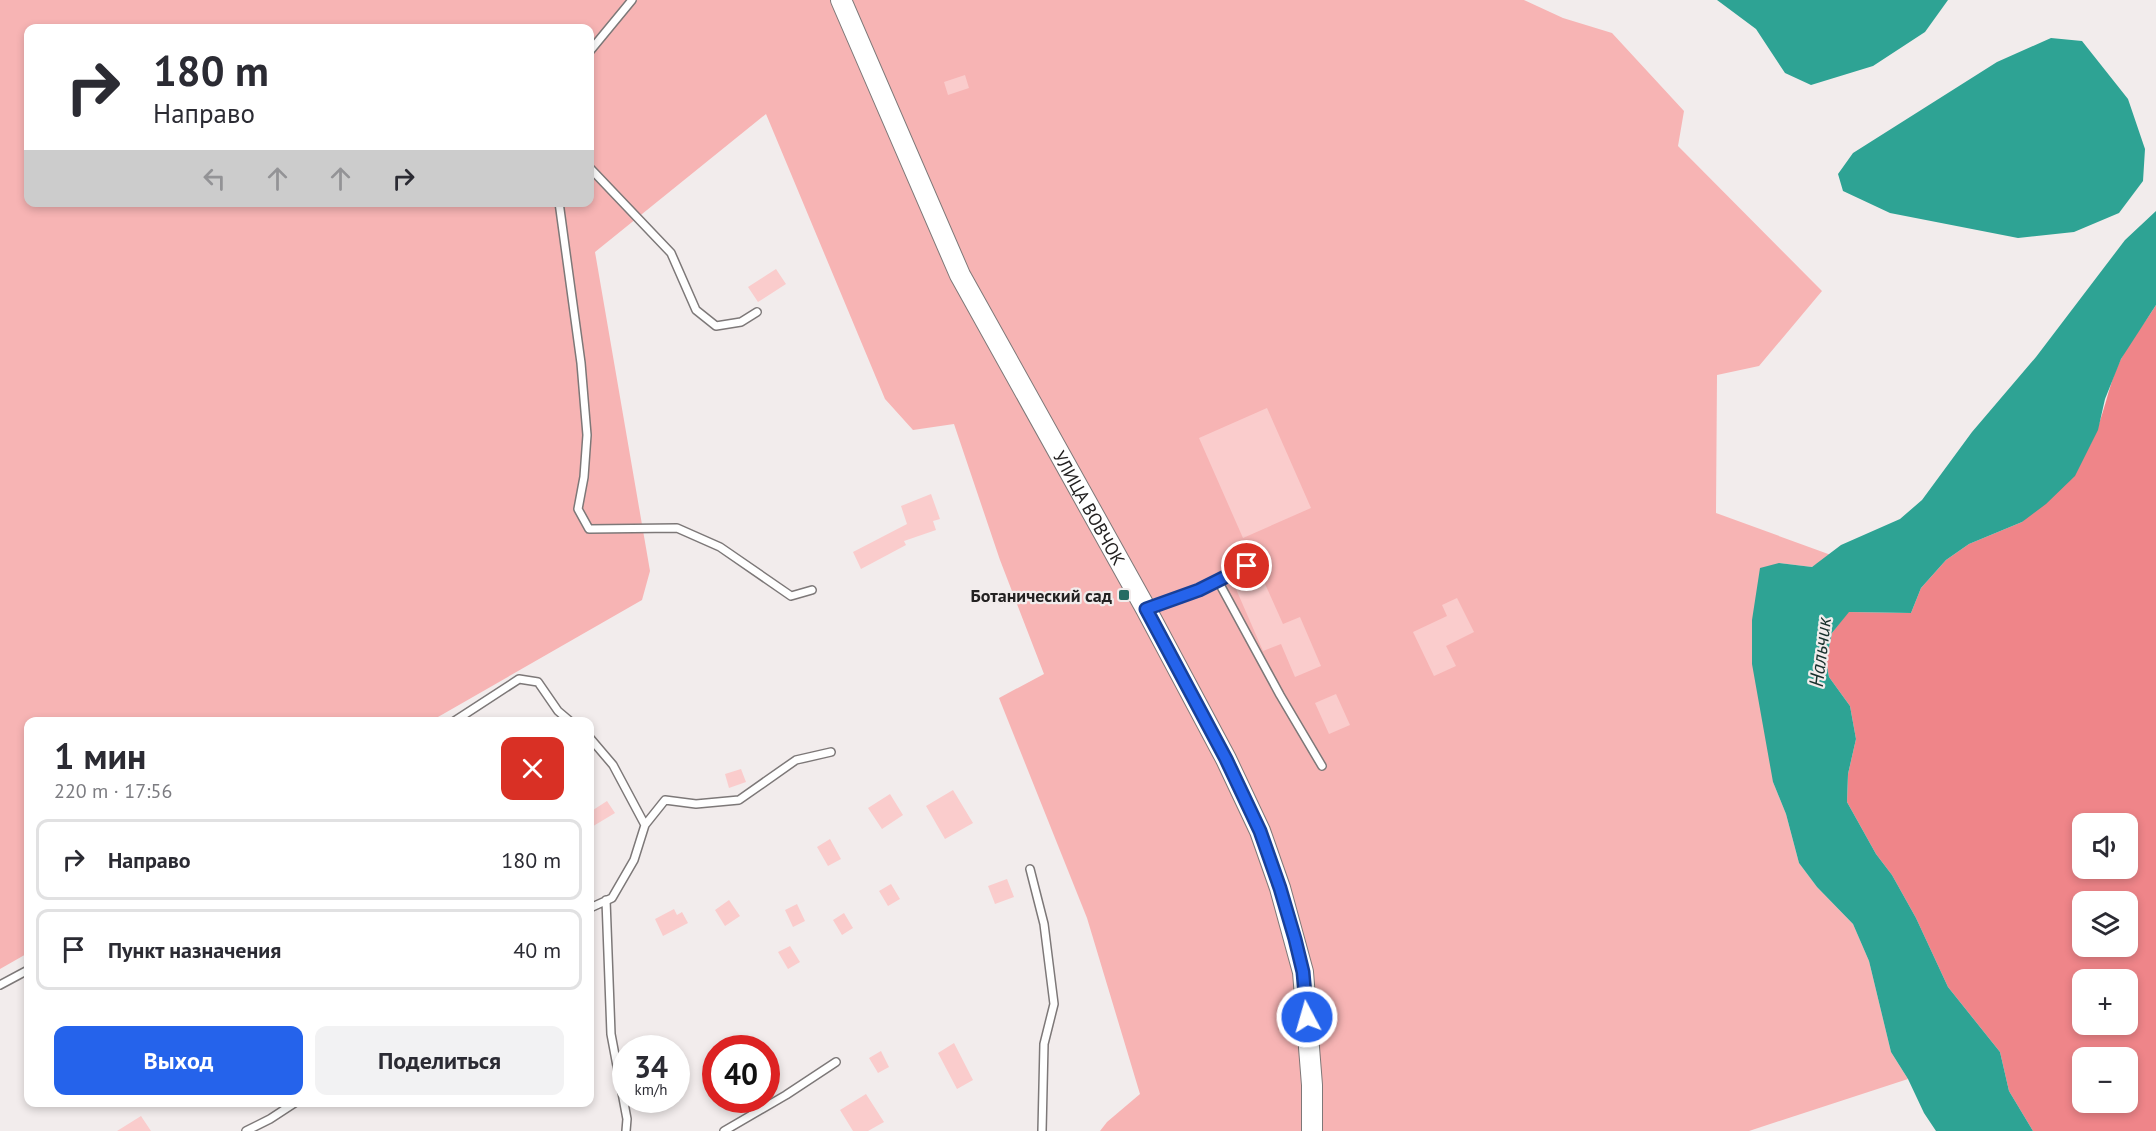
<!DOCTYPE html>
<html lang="ru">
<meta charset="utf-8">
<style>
body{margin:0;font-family:"PT Sans",sans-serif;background:#f2f2f3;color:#2b2b33;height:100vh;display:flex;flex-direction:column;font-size:22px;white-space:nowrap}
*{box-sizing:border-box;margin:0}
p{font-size:20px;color:#7c7c81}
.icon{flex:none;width:33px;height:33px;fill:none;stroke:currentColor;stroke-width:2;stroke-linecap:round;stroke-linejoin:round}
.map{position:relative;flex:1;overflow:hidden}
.sheet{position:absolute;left:24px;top:717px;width:570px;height:390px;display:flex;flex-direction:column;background:#fff;border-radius:12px;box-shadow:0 3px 9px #0003}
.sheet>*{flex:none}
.banner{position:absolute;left:24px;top:24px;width:570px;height:183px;border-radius:12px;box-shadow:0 3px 9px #0003;background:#fff;color:#2b2b33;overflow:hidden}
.controls{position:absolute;left:2072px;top:813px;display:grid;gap:12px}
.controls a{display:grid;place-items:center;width:66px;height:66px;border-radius:12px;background:#fff;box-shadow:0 3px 9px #0003;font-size:30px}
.speed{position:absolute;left:612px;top:1035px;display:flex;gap:12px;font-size:30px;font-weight:700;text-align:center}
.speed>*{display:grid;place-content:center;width:78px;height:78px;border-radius:50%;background:#fff;box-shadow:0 3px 9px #0003;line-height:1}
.speed small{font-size:15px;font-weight:400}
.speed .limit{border:9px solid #d22;background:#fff;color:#111}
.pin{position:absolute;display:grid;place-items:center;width:51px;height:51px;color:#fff;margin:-26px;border:3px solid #fff;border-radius:50%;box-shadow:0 2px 6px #0007}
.me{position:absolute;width:66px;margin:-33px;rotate:354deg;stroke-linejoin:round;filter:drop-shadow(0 0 4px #0008)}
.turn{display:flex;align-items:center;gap:21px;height:126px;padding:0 30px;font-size:27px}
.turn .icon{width:78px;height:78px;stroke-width:2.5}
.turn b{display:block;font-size:42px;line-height:51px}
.lanes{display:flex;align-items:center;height:57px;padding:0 30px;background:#0003;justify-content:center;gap:30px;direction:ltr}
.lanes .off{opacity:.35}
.round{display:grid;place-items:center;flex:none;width:63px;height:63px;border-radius:12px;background:#f2f2f3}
.headline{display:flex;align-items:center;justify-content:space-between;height:102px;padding:0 30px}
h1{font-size:36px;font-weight:700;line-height:45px}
.action{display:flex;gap:12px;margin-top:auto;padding:12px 30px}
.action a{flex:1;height:69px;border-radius:12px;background:#2563eb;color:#fff;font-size:24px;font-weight:700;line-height:69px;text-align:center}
.action a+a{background:#f2f2f3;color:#2b2b33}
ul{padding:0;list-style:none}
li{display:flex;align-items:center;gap:18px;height:81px;margin:0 12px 9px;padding:0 18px;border:3px solid #e1e1e2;border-radius:12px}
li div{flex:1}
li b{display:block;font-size:22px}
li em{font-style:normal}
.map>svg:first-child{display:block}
</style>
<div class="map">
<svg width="2156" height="1131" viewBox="0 0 2156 1131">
<rect width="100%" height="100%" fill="#f2ecec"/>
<path fill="#f7b4b4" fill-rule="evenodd" d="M0,0H1524L1563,18L1612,33L1684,111L1678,146L1822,291L1759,366L1717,375L1716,513L1831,555L1812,567L1779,563L1773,782L1786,814L1799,863L1817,887L1853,924L1869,961L1891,1052L1908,1079L1749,1131H1100L1107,1122L1140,1094L1087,918L999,698L1044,674L1000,560L954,424L913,430L885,399L766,114L595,252L650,571L642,600L431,721L28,722V953L0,969ZM28,28H590V202H28Z"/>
<path fill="#ef8589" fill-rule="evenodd" d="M2156,305V1131H2033L2009,1091L2000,1052L1948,987L1916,918L1892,875L1876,854L1847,802L1848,774L1856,739L1850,706L1829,677L1826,661L1832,633L1848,612L1911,613L1921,588L1946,560L1969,544L2022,522L2090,445C2104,419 2107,388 2120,361C2130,341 2145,323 2156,305ZM2082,824H2127V868H2082ZM2082,902H2127V946H2082ZM2082,980H2127V1024H2082ZM2082,1058H2127V1102H2082Z"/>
<path fill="#2ea394" d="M1717,0H1948L1925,32L1873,66L1811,85L1785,73L1756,29Z
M2051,38L2082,41L2128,99L2145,149L2143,181L2119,213L2074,232L2018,238L1890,213L1843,191L1838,174L1853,153L1997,62Z
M2156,211V305L2121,359L2105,399L2098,430L2075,476L2046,504L2022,522L1969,544L1946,560L1921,588L1911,613L1849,612L1832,633L1826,661L1829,677L1850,706L1856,739L1848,774L1847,802L1876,854L1892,875L1916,918L1948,987L2000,1052L2009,1091L2033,1131H1936L1924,1113L1908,1079L1891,1052L1869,961L1853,924L1817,887L1799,863L1786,814L1773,782L1752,664V620L1760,568L1779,563L1812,567L1841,545L1900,519L1922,500L1972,432L2036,357L2125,240Z"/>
<path fill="#facccc" d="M965,75L969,88L948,95L944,82Z
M776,269L786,284L758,302L748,287Z
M1267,408L1311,508L1243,538L1199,438Z
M931,494L940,519L933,521L936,530L904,541L906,545L861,569L853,552L907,524L901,506Z
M1262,577L1283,624L1300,617L1321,666L1295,677L1281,644L1263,651L1236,589Z
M1457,598L1474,632L1446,646L1456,666L1434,676L1413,632L1447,616L1442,605Z
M1336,694L1350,725L1329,734L1315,703Z
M741,769L746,782L729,788L725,774Z
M953,790L973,823L945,839L926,806Z
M890,794L903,815L882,829L868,808Z
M607,801L615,813L590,828V812Z
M830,839L841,859L828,866L817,847Z
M1007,879L1014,897L995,904L988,886Z
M891,884L900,899L888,906L879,891Z
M729,900L740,916L725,926L715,910Z
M797,904L805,921L793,927L785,910Z
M674,909L677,915L682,912L688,923L663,936L655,919Z
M844,913L853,928L842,935L833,920Z
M790,946L800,962L788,969L778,952Z
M954,1043L973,1080L957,1089L938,1053Z
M881,1051L889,1067L878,1073L869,1058Z
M866,1094L884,1122L868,1131H853L840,1110Z
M141,1116L151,1131H117Z"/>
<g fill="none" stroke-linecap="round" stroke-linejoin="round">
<g stroke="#7d7878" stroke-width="10">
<path id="lane" d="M590,51L632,0
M590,168L671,253L696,310L716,326L741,322L757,312
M559,202L581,363L587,435L584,477L578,509L589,529L677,528L720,547L791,596L812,590
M1217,579L1280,695L1322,766
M1148,608L1199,589L1262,559
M453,722L519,679L538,682L558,711L571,722
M590,738L613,765L645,825
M1030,869L1044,924L1054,1004L1044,1044L1042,1131
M606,900L611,1034L627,1119L626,1131
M590,908L612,898L634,860L645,825L665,800L696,804L739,800L796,760L831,752
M0,985L28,970
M246,1131L270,1119L296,1102
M724,1131L786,1095L836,1062"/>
</g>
<g stroke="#7d7878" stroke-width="22">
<g id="secondary">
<path id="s1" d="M841,0L960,275L1146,609L1226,759L1260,831L1280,888L1303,972L1312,1085V1131"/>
</g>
</g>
<use href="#lane" stroke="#fff" stroke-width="7"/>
<use href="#secondary" stroke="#fff" stroke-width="20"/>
</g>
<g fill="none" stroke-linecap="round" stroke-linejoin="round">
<g stroke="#184099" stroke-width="15">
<path id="route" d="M1247,566L1199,590L1146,609L1226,759L1260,831L1280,888L1295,939L1303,972L1307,1017"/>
</g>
<use href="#route" stroke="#2563eb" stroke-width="10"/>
</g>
<rect fill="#256c63" stroke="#f2ecec" stroke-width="2" x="1118" y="589" width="12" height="12" rx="3"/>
<g text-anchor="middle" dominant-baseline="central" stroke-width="4.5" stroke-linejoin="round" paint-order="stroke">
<g font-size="18" fill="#232121" stroke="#f2ecec">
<text stroke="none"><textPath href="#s1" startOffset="566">УЛИЦА ВОВЧОК</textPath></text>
</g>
<g font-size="18" font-weight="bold" fill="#232121" stroke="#f2ecec" text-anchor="end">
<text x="1112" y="595">Ботанический сад</text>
</g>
<g font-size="20" font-style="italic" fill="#17302c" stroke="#f2ecec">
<text transform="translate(1820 652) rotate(-83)">Нальчик</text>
</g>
</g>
</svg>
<div class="controls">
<a><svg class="icon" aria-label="sound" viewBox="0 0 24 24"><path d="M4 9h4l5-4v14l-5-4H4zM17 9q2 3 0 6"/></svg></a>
<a><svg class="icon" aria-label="layers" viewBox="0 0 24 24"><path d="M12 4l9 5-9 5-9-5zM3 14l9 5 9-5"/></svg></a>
<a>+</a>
<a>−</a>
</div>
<div class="speed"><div>34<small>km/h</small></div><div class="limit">40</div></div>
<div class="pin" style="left:1247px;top:566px;background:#d93025"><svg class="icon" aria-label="arrive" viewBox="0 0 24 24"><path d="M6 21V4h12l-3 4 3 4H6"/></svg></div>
<svg class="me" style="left:1307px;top:1017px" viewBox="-20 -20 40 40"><circle r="17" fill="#2563eb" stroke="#fff" stroke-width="3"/><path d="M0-11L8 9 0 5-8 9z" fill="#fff"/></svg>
<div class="banner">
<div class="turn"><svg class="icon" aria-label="right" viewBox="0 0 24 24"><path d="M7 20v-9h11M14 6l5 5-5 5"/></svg><div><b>180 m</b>Направо</div></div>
<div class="lanes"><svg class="icon off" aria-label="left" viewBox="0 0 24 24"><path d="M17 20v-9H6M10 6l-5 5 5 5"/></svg><svg class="icon off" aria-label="ahead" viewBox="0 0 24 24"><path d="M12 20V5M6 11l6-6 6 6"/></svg><svg class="icon off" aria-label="ahead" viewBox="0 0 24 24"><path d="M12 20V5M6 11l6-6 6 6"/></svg><svg class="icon" aria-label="right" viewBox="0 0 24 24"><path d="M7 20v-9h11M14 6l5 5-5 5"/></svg></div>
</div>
<section class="sheet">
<div class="headline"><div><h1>1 мин</h1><p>220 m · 17:56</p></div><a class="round" style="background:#d93025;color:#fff"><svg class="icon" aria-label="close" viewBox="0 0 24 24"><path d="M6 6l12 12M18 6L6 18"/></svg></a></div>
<ul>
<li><svg class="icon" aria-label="right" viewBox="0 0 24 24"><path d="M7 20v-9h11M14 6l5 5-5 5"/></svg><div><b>Направо</b></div><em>180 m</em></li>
<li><svg class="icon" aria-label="arrive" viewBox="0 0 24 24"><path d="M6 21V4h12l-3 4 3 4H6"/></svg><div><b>Пункт назначения</b></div><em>40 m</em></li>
</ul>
<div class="action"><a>Выход</a><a>Поделиться</a></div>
</section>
</div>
